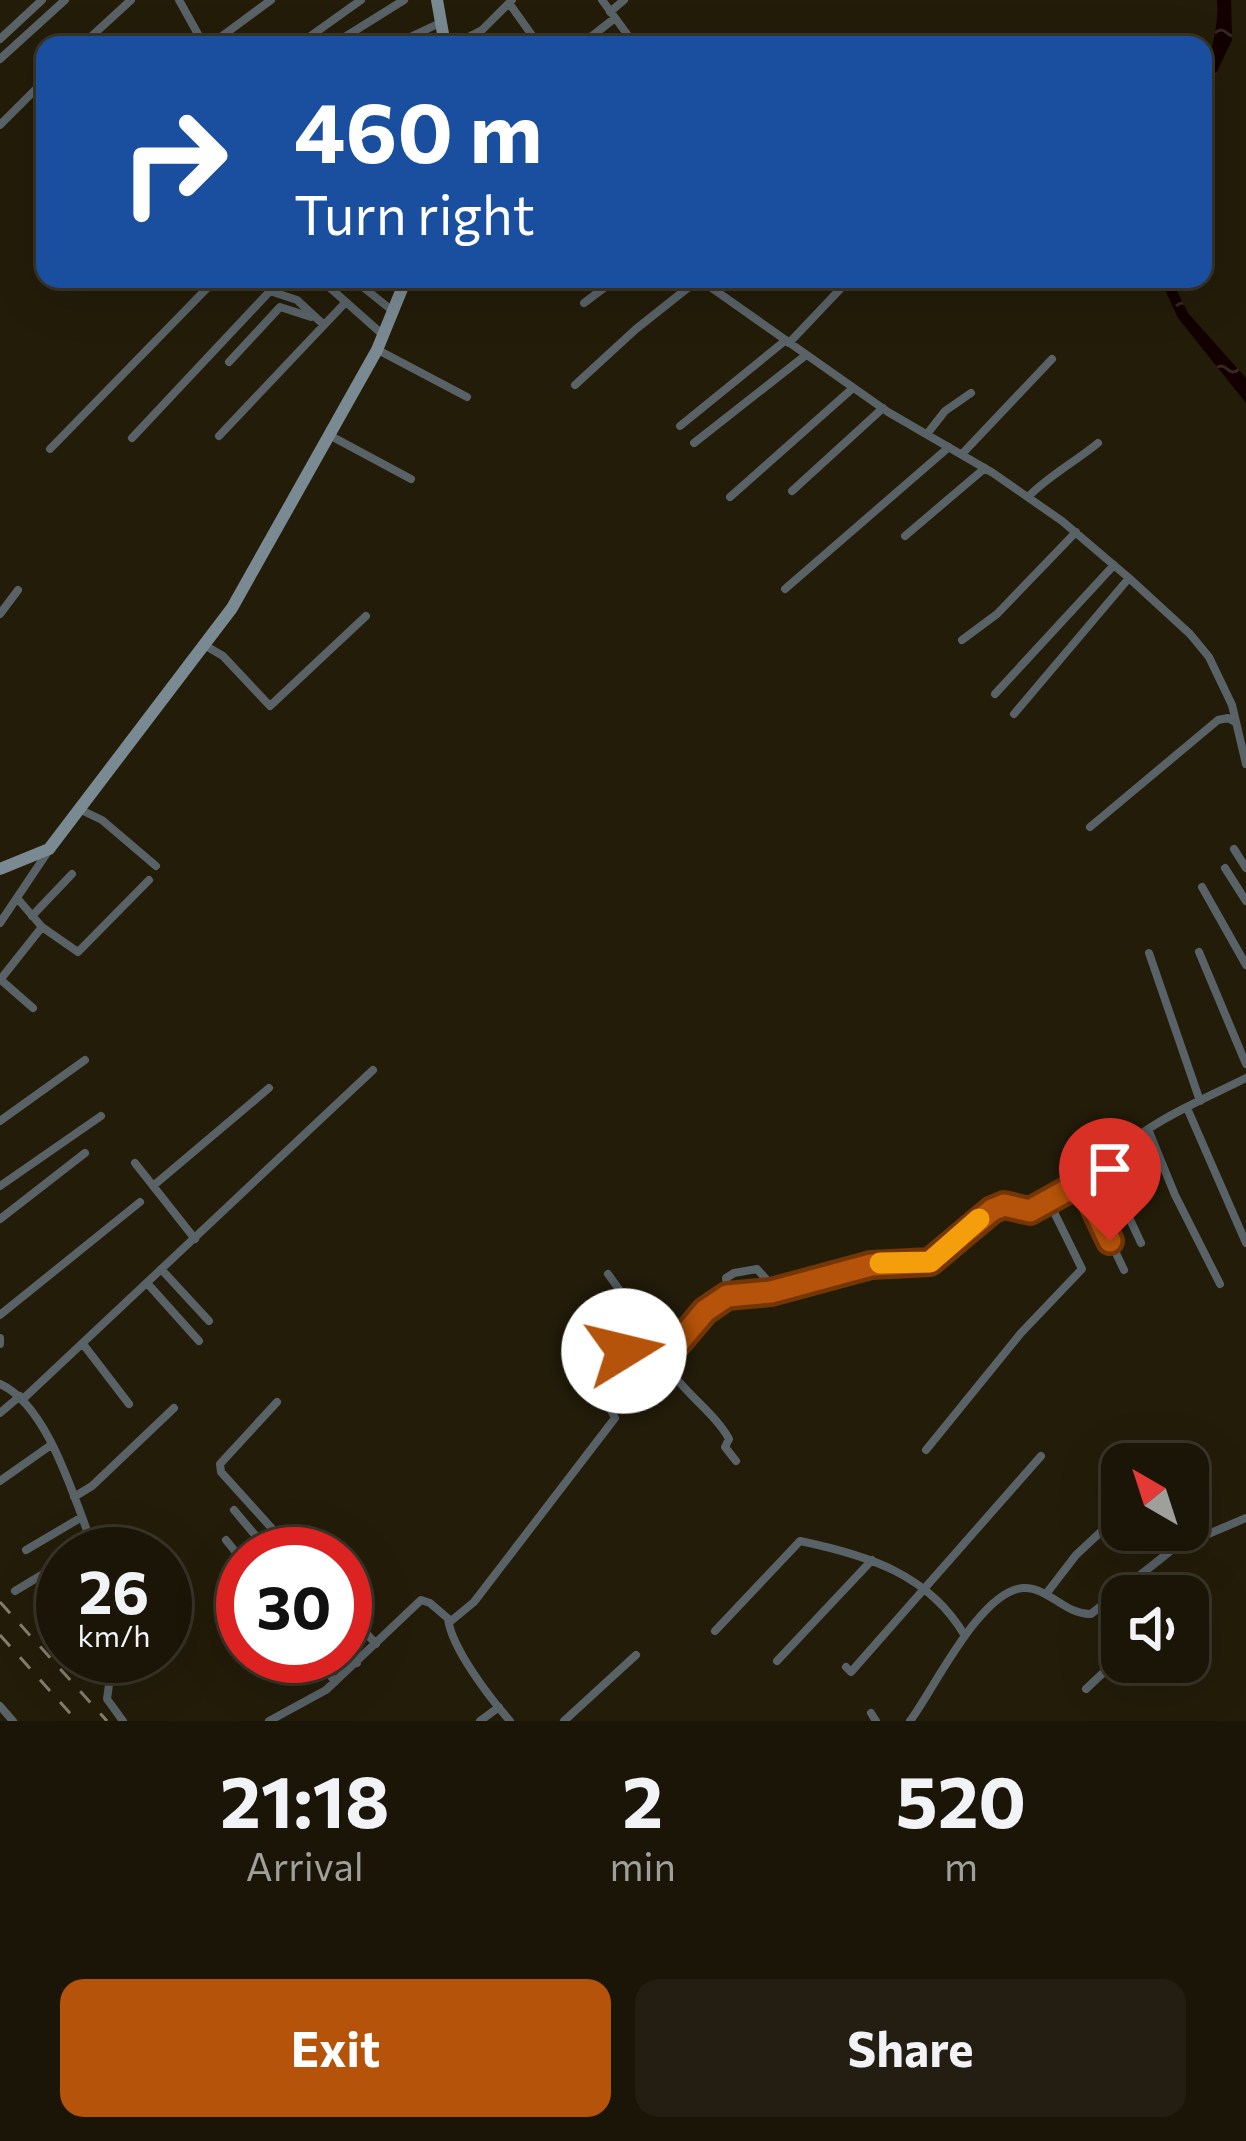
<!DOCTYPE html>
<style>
body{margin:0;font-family:Commissioner,sans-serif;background:#231e11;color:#f1f3f6;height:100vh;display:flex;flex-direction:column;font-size:45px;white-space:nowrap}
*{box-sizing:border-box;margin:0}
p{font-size:39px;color:#9f9f9b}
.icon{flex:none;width:66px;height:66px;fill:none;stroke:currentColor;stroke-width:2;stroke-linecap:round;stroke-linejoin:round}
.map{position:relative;height:1721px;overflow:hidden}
.panel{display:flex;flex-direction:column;background:#1a1507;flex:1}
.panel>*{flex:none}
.hud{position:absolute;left:36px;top:36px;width:1176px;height:252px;border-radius:24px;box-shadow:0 12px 48px #0002,0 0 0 3px #383428;background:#1a4fa0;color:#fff;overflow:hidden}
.needle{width:78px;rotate:321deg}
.tools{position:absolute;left:1101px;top:1443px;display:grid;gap:24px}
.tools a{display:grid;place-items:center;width:108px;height:108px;border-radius:24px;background:#1a1507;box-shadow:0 12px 48px #0002,0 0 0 3px #383428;font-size:60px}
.speed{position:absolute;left:36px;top:1527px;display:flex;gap:24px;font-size:60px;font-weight:700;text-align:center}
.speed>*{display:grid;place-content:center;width:156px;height:156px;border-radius:50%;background:#1a1507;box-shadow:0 12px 48px #0002,0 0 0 3px #383428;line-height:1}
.speed small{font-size:30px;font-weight:400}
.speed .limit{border:18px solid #d22;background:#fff;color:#111}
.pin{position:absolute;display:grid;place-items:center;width:102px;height:102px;color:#fff;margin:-123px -51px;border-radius:50% 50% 50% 0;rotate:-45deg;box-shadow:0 0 12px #0007}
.pin .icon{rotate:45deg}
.me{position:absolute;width:132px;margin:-66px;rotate:81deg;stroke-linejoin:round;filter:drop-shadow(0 0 9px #0008)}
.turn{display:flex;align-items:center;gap:42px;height:252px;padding:0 60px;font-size:54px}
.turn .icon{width:156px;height:156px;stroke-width:2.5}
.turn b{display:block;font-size:84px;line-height:102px}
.eta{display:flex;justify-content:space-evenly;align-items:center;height:204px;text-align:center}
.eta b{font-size:72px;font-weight:700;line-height:84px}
.button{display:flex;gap:24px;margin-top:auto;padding:24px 60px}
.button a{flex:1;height:138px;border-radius:24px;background:#b45309;color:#fff;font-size:48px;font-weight:700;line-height:138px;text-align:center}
.button a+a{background:#231e11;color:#f1f3f6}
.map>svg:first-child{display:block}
</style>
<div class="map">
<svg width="1246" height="1721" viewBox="0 0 1246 1721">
<defs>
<pattern id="water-ripples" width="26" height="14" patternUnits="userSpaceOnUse" patternTransform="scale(3)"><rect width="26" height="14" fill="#130000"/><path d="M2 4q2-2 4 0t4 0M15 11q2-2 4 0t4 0" fill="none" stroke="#362625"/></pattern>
</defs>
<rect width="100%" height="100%" fill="#231c09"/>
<path fill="url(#water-ripples)" d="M1217,0H1231L1232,40L1203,101C1203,65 1220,37 1217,0Z
M1160,279H1171L1188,313L1246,378V403L1178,318Z"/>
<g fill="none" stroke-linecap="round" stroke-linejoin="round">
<path stroke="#586267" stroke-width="8" d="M179,0L204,45
M602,0L635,45
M509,3L539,45
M610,12L624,0
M0,39L42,0
M82,45L131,0
M210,45L271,0
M298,45L361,0
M332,45L404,0
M393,45L440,23
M453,45L482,30L512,0
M598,45L592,36L615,18
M0,59L65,0
M0,125L45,80
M320,279L382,334
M353,279L394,312
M699,279L888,412L993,473L1062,521L1129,578L1190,634L1209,657L1232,705L1246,764
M72,284L77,279
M584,303L616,279
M789,343L845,284
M378,350L467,397
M229,362L280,307L311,317
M575,385L636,329L699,279
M680,426L786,340
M927,434L945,411L971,393
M329,435L411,479
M219,436L344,304
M132,438L270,291L297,300L324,325
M694,443L806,355
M50,449L216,279
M962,454L1052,359
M792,491L883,408
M730,497L853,388
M1028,497C1048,476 1075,462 1098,443
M905,536L985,468
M785,589L949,447
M0,614L18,590
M962,640L997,614L1076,532
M206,646L223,656L270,706L366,616
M995,694L1114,565
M1014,714L1129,578
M81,810L102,820L156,866
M1090,827L1218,720L1228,718L1235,722
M1234,849L1246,868
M1225,868L1246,901
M1202,887L1246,965
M17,898L42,927L78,952L149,880
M32,916L72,874
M0,923L49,850
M1199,952L1246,1064
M1149,953L1200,1101
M0,980L42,927
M1,980L33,1008
M1187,1108L1246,1243
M0,1121L85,1060
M1148,1129L1175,1195L1220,1284
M135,1163L195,1239
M1105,1166L1141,1243
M1082,1182L1124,1270
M0,1186L101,1116
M153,1186L269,1088
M0,1219L85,1153
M161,1269L209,1321
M608,1274L644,1324L637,1342
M147,1283L199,1341
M728,1295L726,1278L734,1273L757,1269L766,1279L767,1292
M631,1306L644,1296
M0,1315L140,1202
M0,1338V1344
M83,1344L129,1404
M661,1348C668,1384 712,1407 729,1439L725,1447L736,1461
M0,1384C50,1406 76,1506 96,1554
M23,1399L373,1070
M277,1402L220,1464L221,1472L295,1554
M0,1413L20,1396
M926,1450L1021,1333L1082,1269L1049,1202
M0,1481L51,1445
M74,1497L92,1486L174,1408
M234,1510L271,1554
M226,1540L243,1561
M26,1550L82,1517
M15,1591L63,1562
M1046,1594L1076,1555L1122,1512
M1105,1605L1122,1618
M345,1610L376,1644
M448,1619C452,1649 490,1698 510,1721
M715,1631L800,1541C867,1555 929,1574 965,1636
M345,1647L357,1663
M113,1656L107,1699L123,1721
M317,1656L335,1682
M777,1661L872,1560
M846,1667L851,1672L1041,1456
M1086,1689L1122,1655
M0,1706L13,1721
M871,1713L876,1721
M269,1721L326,1690L421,1600L430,1603L451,1621L474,1602L615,1418L596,1381L612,1360L637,1344L666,1348L677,1344L705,1311L727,1296L767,1292L871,1265H924L943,1253L992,1210C1009,1203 1021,1215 1037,1208C1079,1189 1108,1157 1145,1131C1176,1110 1212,1095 1246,1078
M480,1721L499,1707
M564,1721L636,1655
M910,1721C934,1689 980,1591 1023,1588C1049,1587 1065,1615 1091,1614L1173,1549L1246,1518"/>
<path stroke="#7a8a92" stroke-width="12" d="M437,0L445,45
M0,869L49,849L232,608L377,350L406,279"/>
<path stroke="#847e6e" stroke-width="3" stroke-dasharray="15 15" stroke-linecap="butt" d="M0,1602L107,1721
M0,1635L77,1721"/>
</g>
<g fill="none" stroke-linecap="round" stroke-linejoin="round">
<g stroke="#753606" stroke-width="30">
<path id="route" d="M624,1351L637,1343L665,1348L677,1344L705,1311L727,1296L771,1292L871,1265L930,1262L992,1210L1004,1205L1030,1211L1082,1182L1110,1241"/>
</g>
<use href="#route" stroke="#b45309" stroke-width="21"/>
<path stroke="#f59e0b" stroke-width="21" d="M880,1263L930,1262L979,1219"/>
</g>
</svg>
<div class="tools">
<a><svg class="needle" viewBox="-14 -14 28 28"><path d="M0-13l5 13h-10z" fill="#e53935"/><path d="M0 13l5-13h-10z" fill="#9f9f9b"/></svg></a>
<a><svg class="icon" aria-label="sound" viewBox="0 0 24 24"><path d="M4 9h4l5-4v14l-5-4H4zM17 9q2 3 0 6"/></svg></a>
</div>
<div class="speed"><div>26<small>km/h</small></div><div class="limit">30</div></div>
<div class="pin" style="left:1110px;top:1241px;background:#d93025"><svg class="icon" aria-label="arrive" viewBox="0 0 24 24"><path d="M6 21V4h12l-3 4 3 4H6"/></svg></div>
<svg class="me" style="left:624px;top:1351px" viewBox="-20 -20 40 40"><circle r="19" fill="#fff"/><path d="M0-13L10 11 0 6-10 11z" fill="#b45309"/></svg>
<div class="hud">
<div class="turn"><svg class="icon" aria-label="right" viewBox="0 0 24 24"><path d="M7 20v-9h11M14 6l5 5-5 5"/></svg><div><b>460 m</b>Turn right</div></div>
</div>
</div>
<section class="panel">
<div class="eta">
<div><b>21:18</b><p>Arrival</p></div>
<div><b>2</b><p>min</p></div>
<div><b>520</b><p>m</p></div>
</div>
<div class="button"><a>Exit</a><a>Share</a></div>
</section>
